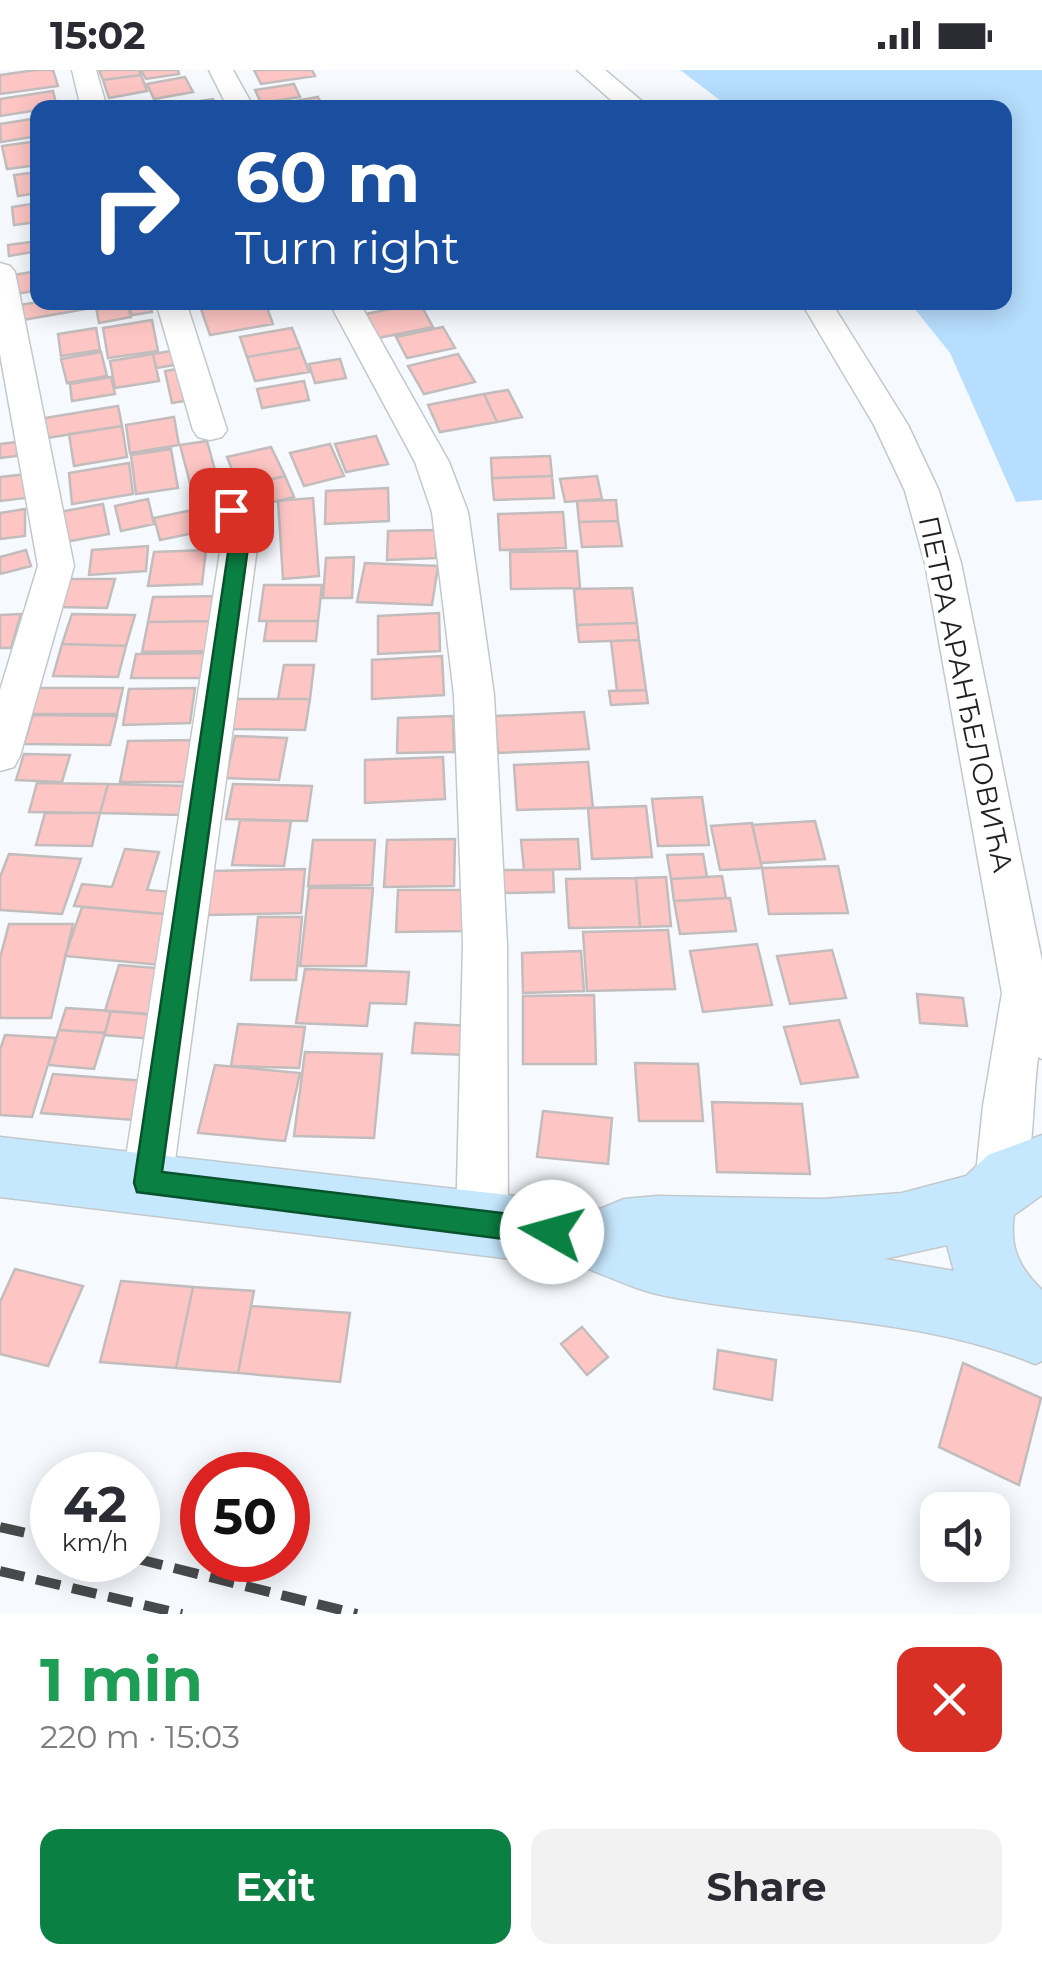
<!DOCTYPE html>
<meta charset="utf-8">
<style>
body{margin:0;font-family:Montserrat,sans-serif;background:#f2f2f3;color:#2b2b33;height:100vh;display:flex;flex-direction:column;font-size:38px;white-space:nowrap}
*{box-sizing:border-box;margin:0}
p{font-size:32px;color:#7c7c81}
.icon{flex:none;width:55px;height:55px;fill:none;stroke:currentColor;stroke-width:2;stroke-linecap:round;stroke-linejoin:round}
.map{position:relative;height:1544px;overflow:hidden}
.panel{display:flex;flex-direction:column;background:#fff;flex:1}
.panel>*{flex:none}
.banner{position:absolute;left:30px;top:30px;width:982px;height:210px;border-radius:20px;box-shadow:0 5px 25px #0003;background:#1a4fa0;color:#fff;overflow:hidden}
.fabs{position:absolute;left:920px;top:1422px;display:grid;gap:20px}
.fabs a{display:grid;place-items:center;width:90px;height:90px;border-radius:20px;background:#fff;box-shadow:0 5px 25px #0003;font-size:50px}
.speed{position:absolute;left:30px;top:1382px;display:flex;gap:20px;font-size:50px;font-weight:700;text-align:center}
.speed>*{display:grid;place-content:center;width:130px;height:130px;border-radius:50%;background:#fff;box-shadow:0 5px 25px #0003;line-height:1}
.speed small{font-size:25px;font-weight:400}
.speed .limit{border:15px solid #d22;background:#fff;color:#111}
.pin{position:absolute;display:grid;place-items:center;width:85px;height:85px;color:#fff;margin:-42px;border-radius:20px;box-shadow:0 5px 15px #0006}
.me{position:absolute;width:110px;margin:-55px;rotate:277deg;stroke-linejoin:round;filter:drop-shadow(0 0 8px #0008)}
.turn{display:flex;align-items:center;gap:35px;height:210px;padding:0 40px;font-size:45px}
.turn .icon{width:130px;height:130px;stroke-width:2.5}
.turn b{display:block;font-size:70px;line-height:85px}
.round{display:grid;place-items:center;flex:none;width:105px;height:105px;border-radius:20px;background:#f2f2f3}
.headline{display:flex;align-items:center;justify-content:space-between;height:170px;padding:0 40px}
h1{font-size:60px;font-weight:700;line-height:75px;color:#1e9e55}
.primary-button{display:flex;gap:20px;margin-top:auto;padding:20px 40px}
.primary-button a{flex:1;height:115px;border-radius:20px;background:#0b8043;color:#fff;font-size:40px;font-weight:700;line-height:115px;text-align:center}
.primary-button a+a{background:#f2f2f3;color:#2b2b33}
.status{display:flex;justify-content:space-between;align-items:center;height:70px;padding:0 50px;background:#fff;direction:ltr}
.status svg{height:28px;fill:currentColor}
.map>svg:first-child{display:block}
</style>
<div class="status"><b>15:02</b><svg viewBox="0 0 49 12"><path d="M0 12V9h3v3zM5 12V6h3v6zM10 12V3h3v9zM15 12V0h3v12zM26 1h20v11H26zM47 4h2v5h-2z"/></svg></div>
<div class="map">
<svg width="1042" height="1544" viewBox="0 0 1042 1544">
<rect width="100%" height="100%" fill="#f6fafe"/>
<path fill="#b7defe" d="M680,0H1042V430L1016,432L950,283L910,233L1005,232V38L729,37Z"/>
<path fill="#fdc6c4" stroke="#c2bcbc" stroke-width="2.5" d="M36,0H53L58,16L0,24V5Z
M99,0H139L141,5L103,10Z
M141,0H178L179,4L146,9Z
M254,0H312L315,6L261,14Z
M141,5L147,21L109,28L103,10Z
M185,7L193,22L154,29L147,14Z
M294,14L300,27L261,33L255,20Z
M53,21L57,37L0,46V29Z
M318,27L324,38L267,36Z
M213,29L217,38L165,36Z
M38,48V66L1,72L0,54Z
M38,71V95L7,99L2,76Z
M38,102V123L18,126L14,105Z
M38,133V152L14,155L12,137Z
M38,171V181L9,186L8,175Z
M38,201V220L17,224L13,205Z
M38,232H85L86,239L23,250L20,235Z
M95,232H127L131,247L99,253Z
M128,232H149L152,242L132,245Z
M235,232H265L273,254L210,265L201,239Z
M420,233L433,257L378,268L366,244Z
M152,250L158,281L108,288L103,258Z
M443,257L455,278L407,288L396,267Z
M96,258L100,280L61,286L58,264Z
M292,258L300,278L247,287L240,267Z
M300,278L309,302L255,311L247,287Z
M183,279L187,293L156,298L153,284Z
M101,282L107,306L67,313L61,289Z
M153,284L159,311L115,318L110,291Z
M458,284L475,312L424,324L408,296Z
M340,289L346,308L315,313L309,294Z
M189,297L196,329L172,333L165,301Z
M111,307L115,324L72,331L70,314Z
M304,311L309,330L262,338L257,319Z
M508,320L522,347L497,352L484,324Z
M484,324L497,352L440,362L428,335Z
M118,336L122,356L47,368L45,348Z
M174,347L179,375L130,383L126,355Z
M122,356L127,387L74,396L69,364Z
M376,366L388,394L346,402L335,374Z
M207,371L218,411L191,417L180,375Z
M17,372V386L0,388V374Z
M330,374L344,406L304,416L290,383Z
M271,377L285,406L239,417L227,387Z
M171,379L178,418L136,424L131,385Z
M550,386L552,406L492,408L491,388Z
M129,393L133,424L72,434L69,403Z
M28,404L26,428L0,431V407Z
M285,406L294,427L248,438L239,417Z
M552,406L554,428L494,430L492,408Z
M597,406L602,429L565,432L560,409Z
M218,411L227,443L199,448L191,417Z
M388,418L389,451L325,454L326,421Z
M313,428L319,506L283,509L278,431Z
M148,429L154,454L121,461L115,436Z
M616,430L618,451L579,452L577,431Z
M103,434L109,464L59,473L54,443Z
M25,439V466L0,469V443Z
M197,439L203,461L160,470L154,448Z
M563,442L566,478L500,480L498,444Z
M618,451L622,476L582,477L579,452Z
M436,460V488L387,490L388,461Z
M148,476L146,501L89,505L92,480Z
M26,480L31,496L0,504V487Z
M206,480L202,514L148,516L154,482Z
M577,481L580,518L511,519L510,482Z
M354,487L352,528H323L326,488Z
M365,493L438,496L432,535L357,532Z
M66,509H115L107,538L58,537Z
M264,515H322L318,551H259Z
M632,518L637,553L577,555L574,519Z
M225,526L221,551L148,552L153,527Z
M439,543L440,581L378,584V546Z
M21,544L11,578H0V545Z
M72,544L135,545L126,576L62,574Z
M221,551L216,581L142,582L148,552Z
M267,551H318L316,571H264Z
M637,553L639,570L579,572L577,555Z
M639,570L646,620L617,621L611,571Z
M62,574L126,576L118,607L53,606Z
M212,583L208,608H131L136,584Z
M442,586L444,625L372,629V590Z
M284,595H314L310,629H278Z
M38,618H123L117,644H31Z
M195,618L190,653L123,655L129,619Z
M646,620L648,633L611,635L609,621Z
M237,629H310L305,660L231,659Z
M584,642L589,679L498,683L495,646Z
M33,645L117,646L110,675L24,674Z
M453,646L454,682L397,683L398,648Z
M235,666L287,668L279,710L226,708Z
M196,670L190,712H120L128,671Z
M24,684L70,685L62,712L16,710Z
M443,687L445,729L365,733V690Z
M588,692L593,738L517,740L514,695Z
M37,713L108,714L100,743L29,742Z
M108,714L188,716L181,745L100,743Z
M233,714L312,716L307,751L226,749Z
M702,727L709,775L658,776L652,729Z
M646,736L652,787L592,789L588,738Z
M45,743H100L92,776L36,775Z
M240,750L291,751L284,796L232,795Z
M815,751L825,789L761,793L752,755Z
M752,753L762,798L720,800L711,756Z
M455,769L454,816L384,817L387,770Z
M578,769L580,799L524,800L521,770Z
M313,770H375L372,815L308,816Z
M125,779L159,782L147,820L172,822L165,844L74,836L82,814L112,817Z
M9,784L81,789L62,844L0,840V807Z
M703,784L707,807L671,809L667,785Z
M838,796L848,843L769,844L762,798Z
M305,799L301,843L207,845L213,801Z
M503,800H553L554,822L503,823Z
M722,806L726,828L674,831L671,809Z
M666,807L671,856L640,857L636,808Z
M636,808L640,857L569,858L566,809Z
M309,818H373L366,896H300Z
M398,820H472L471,861L396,862Z
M730,828L736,861L680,864L674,831Z
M82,837L175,845L160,895L65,886Z
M258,847H302L296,910H251Z
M9,854H73L51,948H0V888Z
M668,860L675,919L587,921L583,862Z
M757,874L772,935L703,942L690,881Z
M832,880L846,928L790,934L777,886Z
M581,881L584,921L523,923L522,883Z
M119,895L168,899L155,945L105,941Z
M305,899L409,902L406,934L370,933L367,956L296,953Z
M917,924L963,928L967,956L920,953Z
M594,925L596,994H523V926Z
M66,938L111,941L105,963L59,960Z
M111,941L161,945L155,969L104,965Z
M839,950L858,1007L801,1014L784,957Z
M415,953L471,956L470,985L412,983Z
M238,954L305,957L299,998L231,996Z
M59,960L105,963L94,999L48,995Z
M5,965L56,968L32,1047L0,1045V980Z
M305,982L382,984L374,1068L294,1066Z
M635,993L698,994L703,1051H639Z
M215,995L300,1003L285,1071L198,1063Z
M53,1004L145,1011L134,1050L41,1043Z
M712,1032L802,1034L810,1104L717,1102Z
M543,1041L612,1048L608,1094L537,1087Z
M15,1199L83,1216L48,1296L0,1284V1232Z
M121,1211L193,1217L176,1298L100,1292Z
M193,1217L254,1221L238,1303L176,1298Z
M251,1236L350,1243L340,1312L238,1303Z
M582,1257L608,1287L587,1305L561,1274Z
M718,1280L776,1290L772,1330L714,1319Z
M963,1293L1041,1328L1019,1415L939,1377Z"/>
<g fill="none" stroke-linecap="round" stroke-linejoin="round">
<g stroke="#c3c8cb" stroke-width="3">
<path id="minor" d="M72,0H96L107,38H81Z
M209,0H233L254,38H228Z
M577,0H605L650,38H620Z
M0,193L10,196L15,202L74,496L20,686L14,697L0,701V620L38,496L0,284Z
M156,232H186L227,360L222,367L210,370L198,367L193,360Z
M329,232H359L449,392L468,442L494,625L507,874L508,1154L500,1171L482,1179L464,1171L456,1154L463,874L454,625L432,442L415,392Z
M801,232H831L908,355L939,421L961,493L1042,891V989L1038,987C1032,1031 1035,1091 1018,1130L1000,1137L982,1130L975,1113L983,1036L1002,923L925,493L905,421L874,355Z
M231,429L243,432L259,463L172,1113L165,1130L147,1137L129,1130L122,1113L223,463L214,440L219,432Z"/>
</g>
<g stroke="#c3c8cb" stroke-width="3">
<path id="secondary" d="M1042,1065V1125L1014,1145C1009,1177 1019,1198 1042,1220V1291L1035,1294C920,1246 787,1250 666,1226C639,1221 612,1208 586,1198L0,1127V1067L586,1134L600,1139L624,1129L657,1126L823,1129L902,1123L966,1106L988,1085ZM947,1175L954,1201L884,1189Z"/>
</g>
<use href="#minor" fill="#fff" fill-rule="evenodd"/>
<use href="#secondary" fill="#c6e8fe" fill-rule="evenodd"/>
<path stroke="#47494b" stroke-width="10" stroke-dasharray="25 12" stroke-linecap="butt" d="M0,1457L52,1469
M138,1489L357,1544
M0,1501L182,1544"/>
</g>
<path fill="#0b8043" stroke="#07532c" stroke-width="2.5" d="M231,434L238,435L250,463L162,1102L552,1149L561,1153L565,1162L561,1171L552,1175L137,1122L134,1113L231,463L222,440Z"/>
<g text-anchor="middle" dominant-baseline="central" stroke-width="8" stroke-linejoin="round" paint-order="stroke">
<g font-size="28" fill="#1e2021" stroke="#fff">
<text transform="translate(966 624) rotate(78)">ПЕТРА АРАНЂЕЛОВИЋА</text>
</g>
</g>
</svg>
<div class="fabs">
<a><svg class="icon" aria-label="sound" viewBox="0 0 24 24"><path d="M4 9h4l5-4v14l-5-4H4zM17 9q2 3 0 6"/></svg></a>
</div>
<div class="speed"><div>42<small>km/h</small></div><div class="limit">50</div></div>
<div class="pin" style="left:231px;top:440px;background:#d93025"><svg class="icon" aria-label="arrive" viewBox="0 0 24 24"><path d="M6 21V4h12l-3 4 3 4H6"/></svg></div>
<svg class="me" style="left:552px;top:1162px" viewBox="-20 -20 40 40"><circle r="19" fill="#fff"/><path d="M0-13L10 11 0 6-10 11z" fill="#0b8043"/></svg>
<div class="banner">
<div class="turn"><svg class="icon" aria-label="right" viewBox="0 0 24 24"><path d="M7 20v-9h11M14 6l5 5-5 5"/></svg><div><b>60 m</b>Turn right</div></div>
</div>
</div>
<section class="panel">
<div class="headline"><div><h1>1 min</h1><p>220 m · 15:03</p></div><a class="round" style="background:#d93025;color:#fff"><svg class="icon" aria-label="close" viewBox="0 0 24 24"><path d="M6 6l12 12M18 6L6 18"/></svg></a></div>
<div class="primary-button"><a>Exit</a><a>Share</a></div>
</section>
